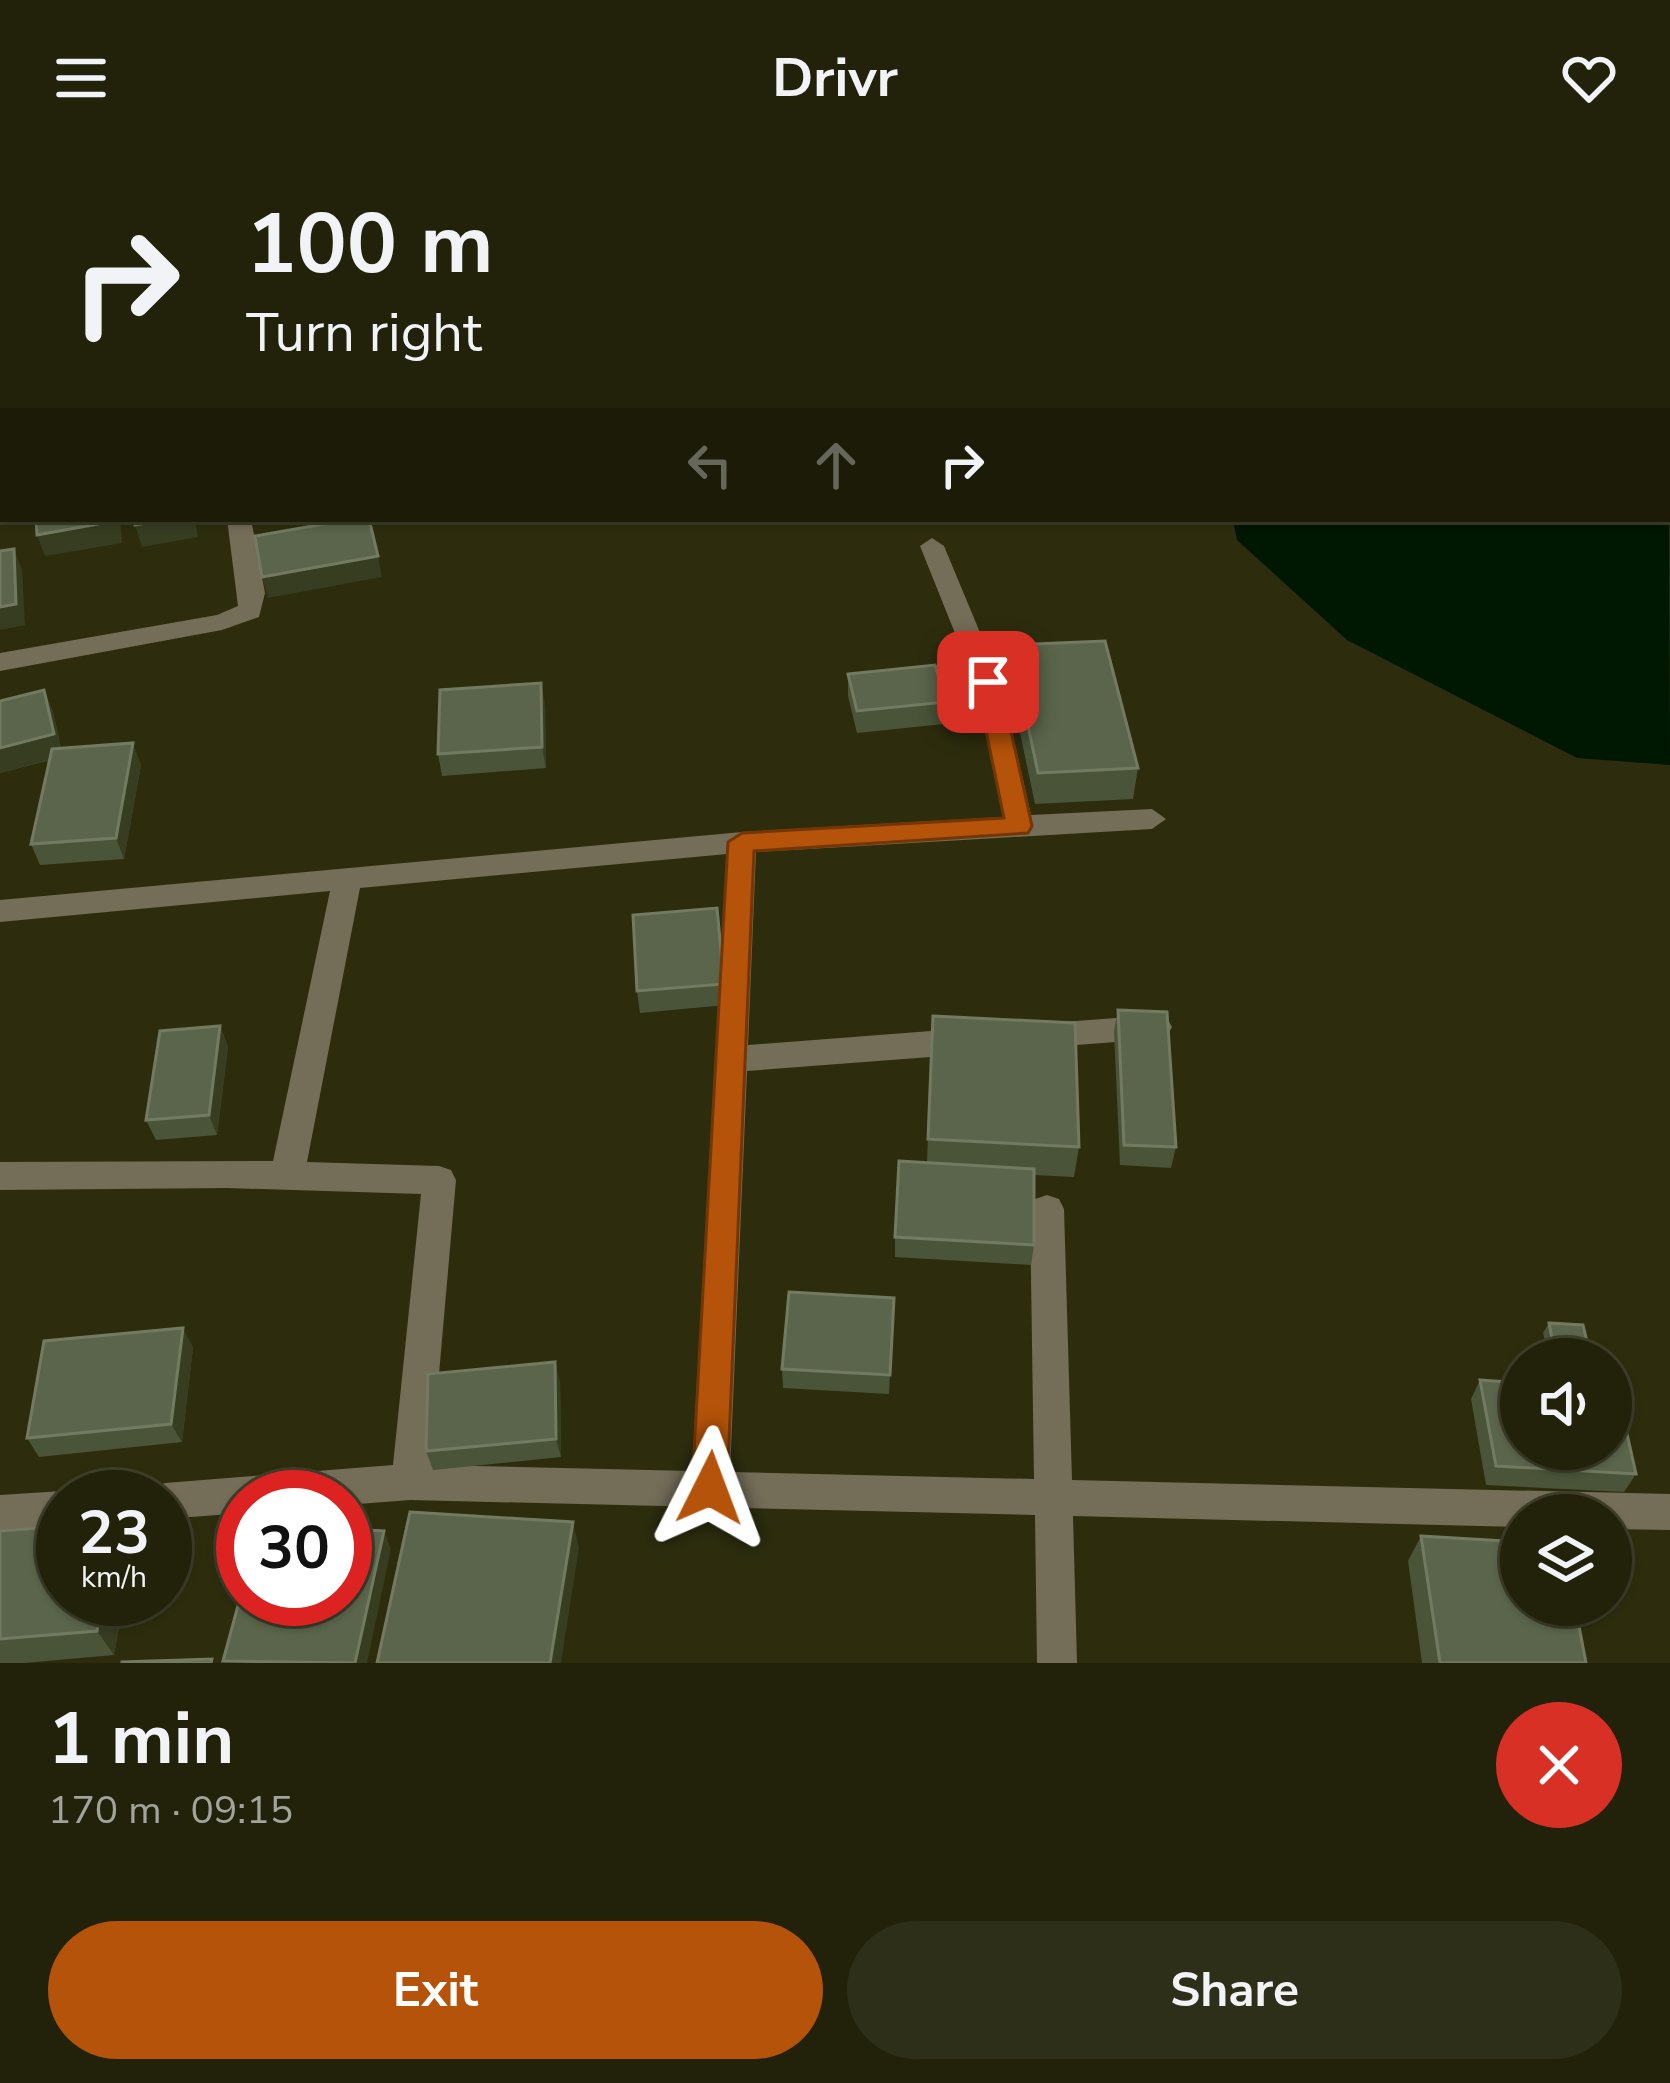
<!DOCTYPE html>
<meta charset="utf-8">
<style>
body{margin:0;font-family:"Nunito Sans",sans-serif;background:#2e2f18;color:#f1f3f6;height:100vh;display:flex;flex-direction:column;font-size:45px;white-space:nowrap}
*{box-sizing:border-box;margin:0}
p{font-size:39px;color:#a2a49c}
.icon{flex:none;width:66px;height:66px;fill:none;stroke:currentColor;stroke-width:2;stroke-linecap:round;stroke-linejoin:round}
.map{position:relative;height:1507px;overflow:hidden}
.side{display:flex;flex-direction:column;background:#22220a;flex:1}
.side>*{flex:none}
.banner{position:absolute;left:0px;top:0px;width:1671px;height:366px;box-shadow:0 3px 9px #0004,0 0 0 3px #3f3f2b;background:#22220a;color:#f1f3f6;overflow:hidden}
.tools{position:absolute;left:1500px;top:1182px;display:grid;gap:24px}
.tools a{display:grid;place-items:center;width:132px;height:132px;border-radius:50%;background:#22220a;box-shadow:0 3px 9px #0004,0 0 0 3px #3f3f2b;font-size:60px}
.speed{position:absolute;left:36px;top:1314px;display:flex;gap:24px;font-size:60px;font-weight:700;text-align:center}
.speed>*{display:grid;place-content:center;width:156px;height:156px;border-radius:50%;background:#22220a;box-shadow:0 3px 9px #0004,0 0 0 3px #3f3f2b;line-height:1}
.speed small{font-size:30px;font-weight:400}
.speed .limit{border:18px solid #d22;background:#fff;color:#111}
.pin{position:absolute;display:grid;place-items:center;width:102px;height:102px;color:#fff;margin:-51px;border-radius:24px;box-shadow:0 6px 18px #0006}
.me{position:absolute;width:132px;margin:-66px;rotate:3deg;stroke-linejoin:round;filter:drop-shadow(0 0 9px #0008)}
.turn{display:flex;align-items:center;gap:42px;height:252px;padding:0 48px;font-size:54px}
.turn .icon{width:156px;height:156px;stroke-width:2.5}
.turn b{display:block;font-size:84px;line-height:102px}
.lanes{display:flex;align-items:center;height:114px;padding:0 48px;background:#0003;justify-content:center;gap:60px;direction:ltr}
.lanes .off{opacity:.35}
.round{display:grid;place-items:center;flex:none;width:126px;height:126px;border-radius:63px;background:#2e2f18}
.head{display:flex;align-items:center;justify-content:space-between;height:204px;padding:0 48px}
h1{font-size:72px;font-weight:700;line-height:90px}
.cta{display:flex;gap:24px;margin-top:auto;padding:24px 48px}
.cta a{flex:1;height:138px;border-radius:72px;background:#b45309;color:#fff;font-size:48px;font-weight:700;line-height:138px;text-align:center}
.cta a+a{background:#2e2f18;color:#f1f3f6}
header{display:flex;justify-content:space-between;align-items:center;height:156px;padding:0 48px;background:#22220a;font-size:54px;font-weight:700}
.map>svg:first-child{display:block}
</style>
<header><svg class="icon" aria-label="menu" viewBox="0 0 24 24"><path d="M4 6h16M4 12h16M4 18h16"/></svg>Drivr<svg class="icon" aria-label="heart" viewBox="0 0 24 24"><path d="M12 20l-8-8c-3-5 5-10 8-4 3-6 11-1 8 4z"/></svg></header>
<div class="map">
<svg width="1670" height="1507" viewBox="0 0 1670 1507">
<rect width="100%" height="100%" fill="#2d2d0e"/>
<path fill="#001702" d="M1668,184L1670,609L1577,602L1347,484L1237,384L1233,363H1668Z"/>
<g fill="none" stroke-linecap="round" stroke-linejoin="round">
<path fill="#746d58" fill-rule="evenodd" d="M3,188V202L0,203V189Z
M0,320H3V334H0Z
M227,363H251L265,437L259,461L222,474L0,515V497L217,459L238,450Z
M932,382L944,390L1001,527L1031,659L1152,653L1166,663L1152,673L756,696L748,889L970,872L981,876L986,885L981,894L970,898L747,915L730,1316L1034,1323L1030,1053L1035,1043L1047,1039L1059,1043L1064,1053L1072,1324L1670,1338V1374L1611,1373V1359H1521V1371L1073,1360L1077,1507H1037L1035,1359L410,1344L345,1349V1341H243V1357L165,1363V1341H148L151,1332L165,1327L393,1309L421,1038L227,1032L0,1034V1006L273,1005L330,735L0,766V744L742,676L1003,661L975,527L920,390ZM727,698L692,1315L431,1309L456,1024L451,1014L439,1010L307,1006L360,732Z
M1156,859L1167,862L1172,871L1167,880L1156,883L1036,892L1025,889L1020,880L1025,871L1036,868Z
M63,1335L77,1341H63V1371L0,1375V1339Z"/>
</g>
<path fill="#495439" d="M1011,489L1138,612L1133,643L1035,648L1008,520Z
M848,518L946,546L944,568L857,577L848,540Z
M44,534L53,556L61,592L141,609L124,703L40,709L31,688L50,604L0,617V545Z
M545,548L546,612L442,620L438,598Z
M717,752L726,849L640,857L637,835Z
M1118,854L1176,991L1171,1012L1120,1009L1114,875Z
M220,870L228,891L217,979L156,984L146,964Z
M931,890L1079,991L1074,1021L1034,1019V1089L1031,1109L895,1101V1081L927,1007Z
M894,1142L889,1238L783,1232L782,1213Z
M1549,1167L1591,1203H1549L1543,1177Z
M193,1191L182,1286L39,1301L27,1282Z
M1480,1224L1636,1318L1624,1336L1486,1329L1471,1243Z
M560,1225L561,1301L433,1314L426,1295Z
M0,1375L63,1443H124L114,1499L24,1507H0Z
M1421,1380L1586,1507H1422L1408,1405Z"/>
<path fill="#363d20" d="M115,363H120L122,387L45,400L37,379Z
M170,363H195L198,381L142,391L135,369Z
M14,393L22,414L25,469L0,474V451Z
M378,400L382,421L268,442L262,421Z
M541,527L545,548L546,612L542,591Z
M44,534L53,556L63,600L0,617V592Z
M133,587L141,609L124,703L116,682Z
M220,870L228,891L217,979L209,959Z
M183,1172L193,1191L182,1286L171,1268Z
M555,1206L560,1225L561,1301L556,1283Z
M573,1366L579,1392L561,1507H550Z
M384,1375L391,1393L367,1507H355Z
M102,1443H124L114,1499L97,1475Z"/>
<path fill="#5b654b" stroke="#727b62" stroke-width="3" d="M36,363H115V365L37,379Z
M134,363H170L135,369Z
M352,363H369L378,400L262,421L255,380Z
M14,393L16,448L0,451V395Z
M1105,485L1138,612L1038,617L1011,489Z
M935,509L946,546L857,555L848,518Z
M541,527L542,591L438,598L440,534Z
M44,534L54,578L0,592V545Z
M133,587L116,682L31,688L52,593Z
M717,752L724,828L637,835L633,759Z
M1118,854L1167,856L1176,991L1124,989Z
M933,860L1075,867L1079,991L928,983Z
M220,870L209,959L146,964L160,875Z
M899,1005L1034,1013V1089L895,1081Z
M789,1136L894,1142L890,1219L782,1213Z
M1549,1167L1583,1169L1591,1203H1556Z
M183,1172L171,1268L27,1282L44,1185Z
M555,1206L556,1283L426,1295L428,1218Z
M1480,1224L1521,1227V1293H1611V1232L1617,1233L1636,1318L1496,1310Z
M410,1356L573,1366L550,1507H377Z
M63,1370V1443H102L97,1475L0,1483V1375Z
M345,1373L384,1375L355,1507L223,1505L243,1431V1443H345Z
M1421,1380L1521,1386V1449H1575L1586,1507H1440Z
M212,1503L211,1507H122V1506Z"/>
<path fill="#b45309" stroke="#753606" stroke-width="3" d="M988,518L1000,526L1032,670L1028,677L754,695L727,1332L722,1344L710,1349L698,1344L692,1332L728,686L742,677L1004,662L976,526Z"/>
</svg>
<div class="tools">
<a><svg class="icon" aria-label="sound" viewBox="0 0 24 24"><path d="M4 9h4l5-4v14l-5-4H4zM17 9q2 3 0 6"/></svg></a>
<a><svg class="icon" aria-label="layers" viewBox="0 0 24 24"><path d="M12 4l9 5-9 5-9-5zM3 14l9 5 9-5"/></svg></a>
</div>
<div class="speed"><div>23<small>km/h</small></div><div class="limit">30</div></div>
<div class="pin" style="left:988px;top:526px;background:#d93025"><svg class="icon" aria-label="arrive" viewBox="0 0 24 24"><path d="M6 21V4h12l-3 4 3 4H6"/></svg></div>
<svg class="me" style="left:710px;top:1332px" viewBox="-20 -20 40 40"><path d="M0-17L14 15 0 8-14 15z" fill="#b45309" stroke="#fff" stroke-width="4"/></svg>
<div class="banner">
<div class="turn"><svg class="icon" aria-label="right" viewBox="0 0 24 24"><path d="M7 20v-9h11M14 6l5 5-5 5"/></svg><div><b>100 m</b>Turn right</div></div>
<div class="lanes"><svg class="icon off" aria-label="left" viewBox="0 0 24 24"><path d="M17 20v-9H6M10 6l-5 5 5 5"/></svg><svg class="icon off" aria-label="ahead" viewBox="0 0 24 24"><path d="M12 20V5M6 11l6-6 6 6"/></svg><svg class="icon" aria-label="right" viewBox="0 0 24 24"><path d="M7 20v-9h11M14 6l5 5-5 5"/></svg></div>
</div>
</div>
<section class="side">
<div class="head"><div><h1>1 min</h1><p>170 m · 09:15</p></div><a class="round" style="background:#d93025;color:#fff"><svg class="icon" aria-label="close" viewBox="0 0 24 24"><path d="M6 6l12 12M18 6L6 18"/></svg></a></div>
<div class="cta"><a>Exit</a><a>Share</a></div>
</section>
